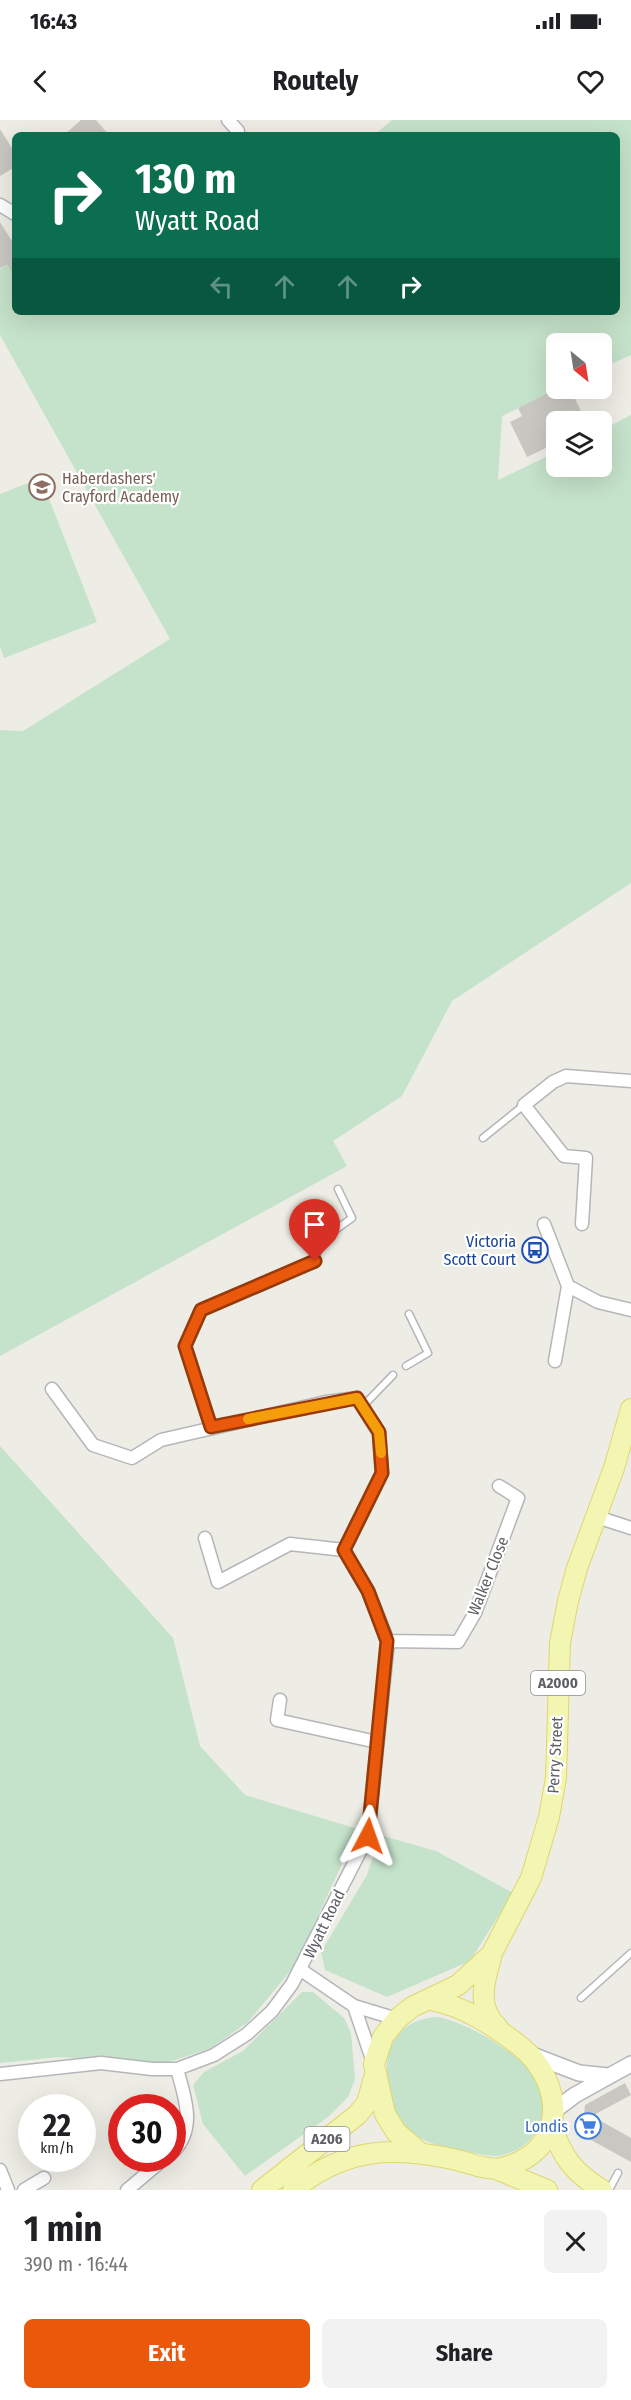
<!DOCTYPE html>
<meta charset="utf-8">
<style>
body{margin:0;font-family:"Fira Sans Condensed",sans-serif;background:#f2f2f2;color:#202124;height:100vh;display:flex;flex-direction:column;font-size:22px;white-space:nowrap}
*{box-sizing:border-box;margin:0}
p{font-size:20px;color:#757577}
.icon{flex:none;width:33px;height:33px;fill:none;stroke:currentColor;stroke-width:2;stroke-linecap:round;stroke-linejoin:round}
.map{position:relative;height:2070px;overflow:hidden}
.side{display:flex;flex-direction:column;background:#fff;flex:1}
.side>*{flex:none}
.banner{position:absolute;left:12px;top:12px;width:608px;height:183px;border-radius:9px;box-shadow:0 6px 24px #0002;background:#0b6e4f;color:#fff;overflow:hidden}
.needle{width:39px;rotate:150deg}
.buttons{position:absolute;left:546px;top:213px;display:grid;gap:12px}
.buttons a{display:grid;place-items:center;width:66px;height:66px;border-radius:9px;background:#fff;box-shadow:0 6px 24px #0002;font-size:30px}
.speed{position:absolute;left:18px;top:1974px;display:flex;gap:12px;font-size:30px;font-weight:700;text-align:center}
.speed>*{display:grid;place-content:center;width:78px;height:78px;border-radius:50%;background:#fff;box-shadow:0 6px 24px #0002;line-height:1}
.speed small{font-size:15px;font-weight:400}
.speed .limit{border:9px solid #d22;background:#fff;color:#111}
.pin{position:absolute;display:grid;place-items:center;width:51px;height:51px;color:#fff;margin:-62px -26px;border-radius:50% 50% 50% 0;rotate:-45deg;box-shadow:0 0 6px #0007}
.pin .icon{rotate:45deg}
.me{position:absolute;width:66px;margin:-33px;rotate:4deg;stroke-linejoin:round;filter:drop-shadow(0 0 4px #0008)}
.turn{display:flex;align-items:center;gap:21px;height:126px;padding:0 24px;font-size:27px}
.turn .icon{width:78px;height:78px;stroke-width:2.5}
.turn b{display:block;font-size:42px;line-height:51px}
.lanes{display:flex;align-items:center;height:57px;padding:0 24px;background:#0003;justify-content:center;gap:30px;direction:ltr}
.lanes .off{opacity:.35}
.round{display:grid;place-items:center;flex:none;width:63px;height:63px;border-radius:9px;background:#f2f2f2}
.summary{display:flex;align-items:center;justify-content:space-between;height:102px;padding:0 24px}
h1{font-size:36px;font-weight:700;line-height:45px}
.button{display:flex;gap:12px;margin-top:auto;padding:12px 24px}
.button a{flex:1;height:69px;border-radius:9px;background:#ea580c;color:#fff;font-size:24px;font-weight:700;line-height:69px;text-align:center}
.button a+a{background:#f2f2f2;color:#202124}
.status{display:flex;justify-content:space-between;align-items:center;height:42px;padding:0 30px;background:#fff;direction:ltr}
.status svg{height:16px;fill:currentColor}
header{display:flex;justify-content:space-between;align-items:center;height:78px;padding:0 24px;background:#fff;font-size:27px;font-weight:700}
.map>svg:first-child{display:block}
</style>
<div class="status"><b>16:43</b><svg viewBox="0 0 49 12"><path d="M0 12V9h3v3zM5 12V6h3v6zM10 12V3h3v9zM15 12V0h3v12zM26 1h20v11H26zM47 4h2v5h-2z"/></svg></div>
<header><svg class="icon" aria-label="back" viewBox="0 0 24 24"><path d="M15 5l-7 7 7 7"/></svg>Routely<svg class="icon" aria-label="heart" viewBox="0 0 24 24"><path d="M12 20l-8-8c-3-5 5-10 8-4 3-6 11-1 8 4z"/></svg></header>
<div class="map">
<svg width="631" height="2070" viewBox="0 0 631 2070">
<rect width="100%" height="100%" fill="#edede5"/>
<path fill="#c5e2ca" d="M392,0H631V235L602,248V224H556L558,269L502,296L498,360L556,332V346H602V310L631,295V763L452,881L402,976L333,1021L347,1046L0,1236V610L23,611L170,519L0,215V149L15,137V192H616V15H374Z
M41,358L97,502L4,538L0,527V374Z
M0,1326L173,1518L200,1626L245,1675L358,1709L296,1844L248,1902L211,1928L166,1943L59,1937L0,1943Z
M380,1715L436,1731L513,1773L470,1841L387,1877L325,1850L321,1832L367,1755Z
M302,1872H313L344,1898L351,1913L355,1959L348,1977L328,1997L245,2056L203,2004L193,1965L204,1952L243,1931Z
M437,1897C465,1901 523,1935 538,1960C558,1995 531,2034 494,2036C470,2033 425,2026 407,2010C396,2000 392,1987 389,1973C381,1934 393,1900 437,1897Z"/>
<path fill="#c9c7c2" d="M81,0H96L109,15H64Z
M0,9L15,33V47L0,56Z
M0,102L15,126V157L7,144L0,148Z
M558,268H570L586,302H556V323L527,337L510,302L522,296L518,288Z
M625,1963L631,1975L592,1996L631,2018V2042L582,2015L585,1985Z"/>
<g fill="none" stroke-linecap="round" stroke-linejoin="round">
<g stroke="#b5b6ba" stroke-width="9">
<path id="service" d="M483,1018L524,985
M315,1141L321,1120L352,1098L338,1069
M406,1246L428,1233L409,1194
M363,1286L393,1255
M581,1878L631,1833
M609,2070L618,2053"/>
</g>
<g stroke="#b5b6ba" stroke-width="15">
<path id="minor" d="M228,0L238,11V15
M0,85L15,94
M544,1104L568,1166L555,1241
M582,1104L586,1038L564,1036L524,985L553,962L566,956L631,961
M568,1166L598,1182L631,1190
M211,1307L185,1226L201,1190L315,1141
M597,1397L631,1408
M205,1418L218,1462L290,1424L344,1430
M388,1521L458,1522L475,1493L518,1378L499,1366
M280,1580L277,1600L377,1622
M301,1850L354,1886L397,1899
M354,1886L373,1942
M0,1954L101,1943L152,1949H177L214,1935L247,1914L272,1891L292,1864L368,1716L388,1521L368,1471L344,1430L382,1353L379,1313L357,1278L326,1282L161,1320L132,1338L93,1325L52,1269
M172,2033C197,2009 185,1978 177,1949
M0,2050L8,2070
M24,2070L44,2058
M127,2070L165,2038"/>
</g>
<g stroke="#b5b6ba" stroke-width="18">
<path id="tertiary" d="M532,1935L579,1953L608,1956
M555,1990L575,1975L631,1944"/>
</g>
<g stroke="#e0d66c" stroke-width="22">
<path id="primary" d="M491,1838C484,1862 476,1888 498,1908
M551,2005C563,2038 572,2051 602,2070
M418,2031L396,2012L385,1994L374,1944L383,1917L397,1899L412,1887L458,1865L491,1835L531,1758L549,1697L556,1658L560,1523L568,1481L577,1448L614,1348L631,1289
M496,2049L547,2070
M262,2070L357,1995L367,1983L374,1958
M293,2070C345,2027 394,2026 457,2040C469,2043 489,2051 501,2048C568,2033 566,1963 520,1926C494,1906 464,1886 431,1880"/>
</g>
<use href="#service" stroke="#fff" stroke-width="6"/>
<use href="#minor" stroke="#fff" stroke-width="12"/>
<use href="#tertiary" stroke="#fff" stroke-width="15"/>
<use href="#primary" stroke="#f3f5b3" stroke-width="20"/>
</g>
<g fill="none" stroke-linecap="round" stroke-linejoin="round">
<g stroke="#983908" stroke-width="15">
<path id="route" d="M315,1141L201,1190L185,1226L211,1307L357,1278L379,1312L382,1353L344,1430L368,1471L387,1521L368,1716"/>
</g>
<use href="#route" stroke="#ea580c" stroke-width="10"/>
<path stroke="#f59e0b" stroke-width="10" d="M248,1299L357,1278L379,1312L381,1333"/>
</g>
<defs>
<g id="school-ring" transform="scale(1.35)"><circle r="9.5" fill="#fff" stroke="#8d6e63" stroke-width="1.5"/><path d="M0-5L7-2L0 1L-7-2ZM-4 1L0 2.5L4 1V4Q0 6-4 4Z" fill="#8d6e63"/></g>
<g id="bus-ring" transform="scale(1.35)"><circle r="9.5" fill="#fff" stroke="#1a4fb4" stroke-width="1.5"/><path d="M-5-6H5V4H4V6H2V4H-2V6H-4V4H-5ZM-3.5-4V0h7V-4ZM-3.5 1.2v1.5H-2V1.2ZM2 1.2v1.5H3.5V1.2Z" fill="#1a4fb4"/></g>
<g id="supermarket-ring" transform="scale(1.35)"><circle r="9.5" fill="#fff" stroke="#3f7fe0" stroke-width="1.5"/><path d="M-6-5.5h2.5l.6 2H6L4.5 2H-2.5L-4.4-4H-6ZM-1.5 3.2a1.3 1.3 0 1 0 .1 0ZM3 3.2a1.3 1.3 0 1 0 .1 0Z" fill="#3f7fe0"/></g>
</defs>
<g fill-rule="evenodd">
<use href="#school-ring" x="42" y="367"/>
<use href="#bus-ring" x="535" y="1130"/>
<use href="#supermarket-ring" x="588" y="2006"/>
</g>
<g text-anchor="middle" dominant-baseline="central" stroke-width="4.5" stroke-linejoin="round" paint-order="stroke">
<g fill="#fff" stroke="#8e8f92" stroke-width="1.5">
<rect x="531" y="1551" width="54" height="24" rx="4.5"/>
<rect x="304.5" y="2007" width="45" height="24" rx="4.5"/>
</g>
<g font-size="15" font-weight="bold" fill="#5d5f64">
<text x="558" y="1563">A2000</text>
<text x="327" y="2019">A206</text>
</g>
<g font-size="16" fill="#785e54" stroke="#fff" text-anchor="start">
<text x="62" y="358">Haberdashers'<tspan x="62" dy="18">Crayford Academy</tspan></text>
</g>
<g font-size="16" fill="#164399" stroke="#fff" text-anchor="end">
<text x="516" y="1121">Victoria<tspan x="516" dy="18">Scott Court</tspan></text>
</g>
<g font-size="16" fill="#5d5f64" stroke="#fff">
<text transform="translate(488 1456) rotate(-68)">Walker Close</text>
<text transform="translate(555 1635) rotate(-87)">Perry Street</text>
<text transform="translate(324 1804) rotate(-64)">Wyatt Road</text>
</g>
<g font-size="16" fill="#366cbe" stroke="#fff" text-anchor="end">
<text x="568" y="2006">Londis</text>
</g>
</g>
</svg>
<div class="buttons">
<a><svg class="needle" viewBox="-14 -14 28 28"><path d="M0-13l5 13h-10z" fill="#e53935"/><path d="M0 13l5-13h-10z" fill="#757577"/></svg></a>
<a><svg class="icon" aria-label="layers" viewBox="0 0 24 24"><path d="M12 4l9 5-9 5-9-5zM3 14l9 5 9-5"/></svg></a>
</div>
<div class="speed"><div>22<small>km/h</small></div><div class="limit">30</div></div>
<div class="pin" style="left:315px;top:1141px;background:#d93025"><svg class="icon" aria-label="arrive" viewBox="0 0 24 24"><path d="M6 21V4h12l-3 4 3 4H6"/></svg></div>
<svg class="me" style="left:368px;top:1716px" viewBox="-20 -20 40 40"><path d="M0-17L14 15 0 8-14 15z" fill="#ea580c" stroke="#fff" stroke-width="4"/></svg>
<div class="banner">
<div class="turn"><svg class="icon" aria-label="right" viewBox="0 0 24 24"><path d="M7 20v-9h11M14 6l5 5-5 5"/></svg><div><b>130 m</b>Wyatt Road</div></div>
<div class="lanes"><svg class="icon off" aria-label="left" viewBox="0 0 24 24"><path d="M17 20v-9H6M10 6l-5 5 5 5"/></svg><svg class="icon off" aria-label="ahead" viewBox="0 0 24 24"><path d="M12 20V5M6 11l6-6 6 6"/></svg><svg class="icon off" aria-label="ahead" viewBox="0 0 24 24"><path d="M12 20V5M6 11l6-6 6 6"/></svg><svg class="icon" aria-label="right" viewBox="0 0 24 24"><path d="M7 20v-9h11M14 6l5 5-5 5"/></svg></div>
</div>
</div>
<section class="side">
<div class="summary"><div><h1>1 min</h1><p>390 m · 16:44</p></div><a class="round"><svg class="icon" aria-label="close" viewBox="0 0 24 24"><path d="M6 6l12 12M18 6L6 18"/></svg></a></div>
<div class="button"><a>Exit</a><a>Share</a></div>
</section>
